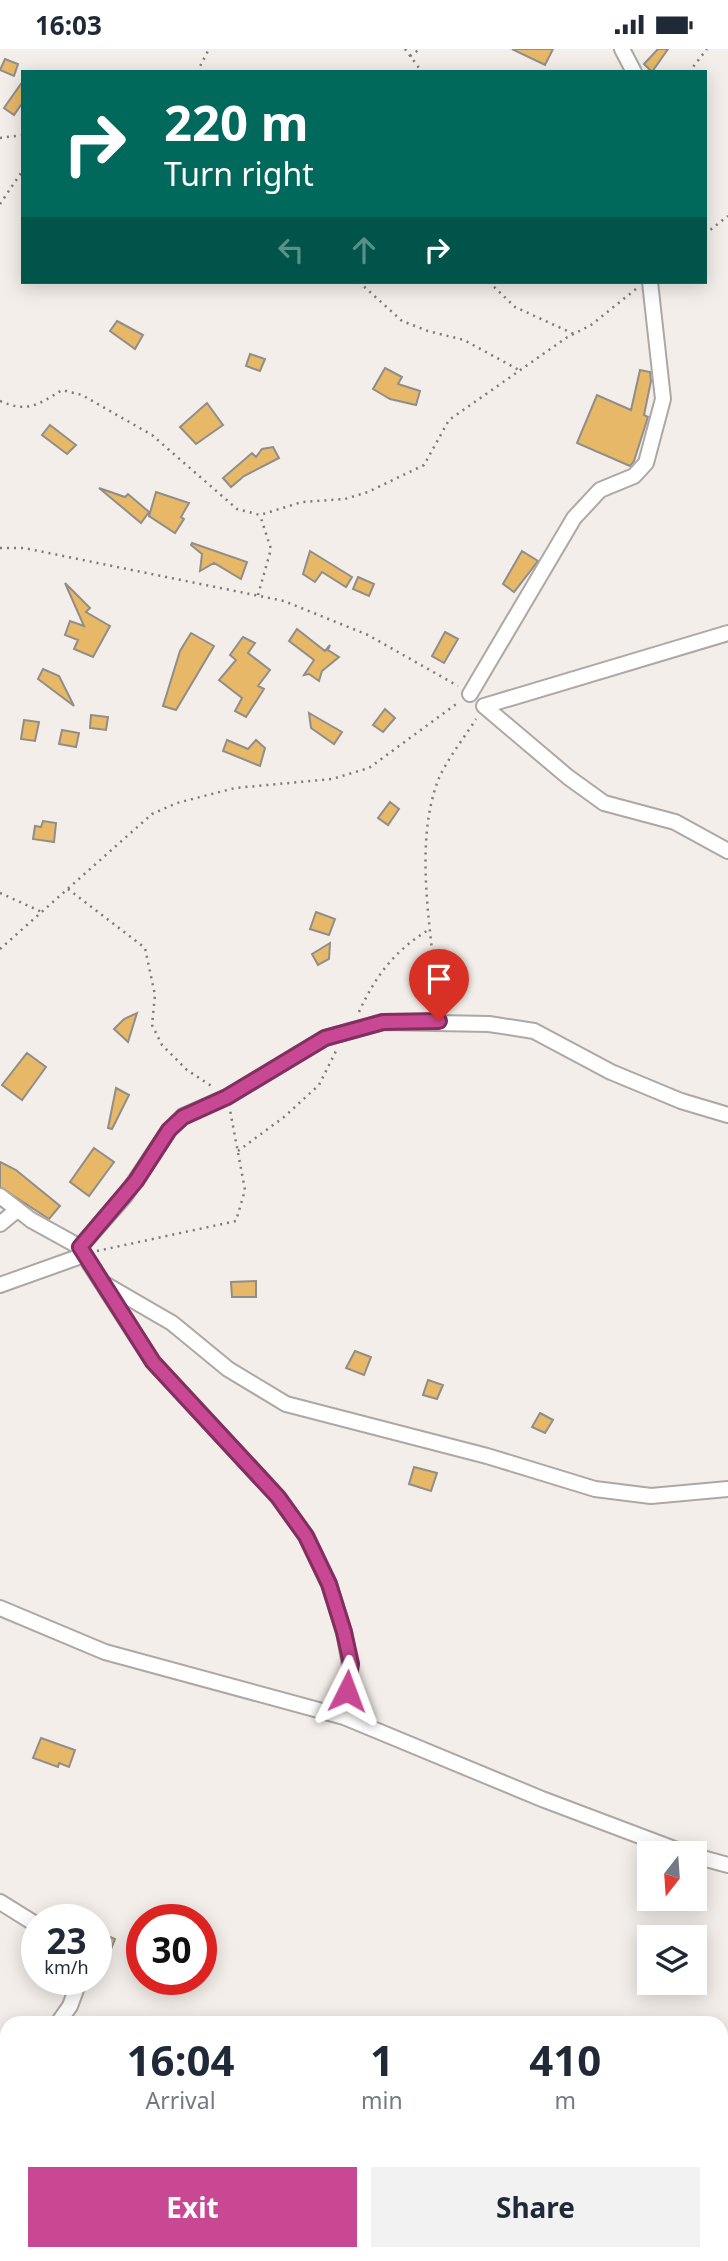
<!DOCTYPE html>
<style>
body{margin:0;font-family:"Noto Sans",sans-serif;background:#f2f2f3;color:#1f2937;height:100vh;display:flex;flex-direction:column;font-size:26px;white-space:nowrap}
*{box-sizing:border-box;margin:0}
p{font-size:23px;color:#747a83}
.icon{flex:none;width:38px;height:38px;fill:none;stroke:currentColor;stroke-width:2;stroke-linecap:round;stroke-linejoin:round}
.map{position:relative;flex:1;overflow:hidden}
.drawer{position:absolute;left:0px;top:1967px;width:728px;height:245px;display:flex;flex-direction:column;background:#fff;border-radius:21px 21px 0 0;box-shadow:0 4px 18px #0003}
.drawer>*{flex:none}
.guide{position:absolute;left:21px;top:21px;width:686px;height:214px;border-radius:0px;box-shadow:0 4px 18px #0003;background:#00695c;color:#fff;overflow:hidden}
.needle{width:46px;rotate:197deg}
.buttons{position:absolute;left:637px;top:1792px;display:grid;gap:14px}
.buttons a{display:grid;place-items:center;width:70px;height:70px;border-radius:0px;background:#fff;box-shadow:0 4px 18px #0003;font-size:35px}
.speed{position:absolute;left:21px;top:1855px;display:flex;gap:14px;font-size:35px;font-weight:700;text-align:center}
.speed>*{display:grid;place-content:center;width:91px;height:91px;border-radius:50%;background:#fff;box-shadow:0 4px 18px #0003;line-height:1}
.speed small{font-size:18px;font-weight:400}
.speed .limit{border:10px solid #d22;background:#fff;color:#111}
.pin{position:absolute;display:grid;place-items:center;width:60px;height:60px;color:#fff;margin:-72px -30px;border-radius:50% 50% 50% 0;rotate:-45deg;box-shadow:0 0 7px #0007}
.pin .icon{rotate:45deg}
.me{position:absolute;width:77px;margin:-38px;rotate:3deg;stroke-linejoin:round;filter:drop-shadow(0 0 5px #0008)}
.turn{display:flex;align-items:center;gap:24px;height:147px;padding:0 28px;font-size:32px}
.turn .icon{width:91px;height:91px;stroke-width:2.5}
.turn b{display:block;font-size:49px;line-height:60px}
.lanes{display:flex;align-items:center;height:66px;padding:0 28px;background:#0003;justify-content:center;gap:35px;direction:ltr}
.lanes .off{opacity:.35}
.eta{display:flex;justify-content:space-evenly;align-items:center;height:119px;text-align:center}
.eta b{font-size:42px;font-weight:700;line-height:49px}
.primary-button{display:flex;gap:14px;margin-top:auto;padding:14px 28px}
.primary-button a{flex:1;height:80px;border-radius:0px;background:#c84893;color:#fff;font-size:28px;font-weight:700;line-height:80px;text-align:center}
.primary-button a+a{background:#f2f2f3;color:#1f2937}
.status{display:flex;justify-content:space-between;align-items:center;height:49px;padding:0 35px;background:#fff;direction:ltr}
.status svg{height:19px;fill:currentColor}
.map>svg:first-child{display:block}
</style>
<div class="status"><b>16:03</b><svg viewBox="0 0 49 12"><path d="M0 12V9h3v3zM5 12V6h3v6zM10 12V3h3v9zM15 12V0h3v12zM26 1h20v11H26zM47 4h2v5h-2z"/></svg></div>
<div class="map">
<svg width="728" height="2212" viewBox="0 0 728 2212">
<rect width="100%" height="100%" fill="#f3eee9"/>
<path fill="#e7b867" stroke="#918e89" stroke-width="2" d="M512,0H553L545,16Z
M658,0H668L652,23L644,15Z
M5,10L18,15L14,27L0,21Z
M23,32V53L14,66L4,59Z
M117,272L143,286L135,300L110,282Z
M250,305L265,310L260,322L246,317Z
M385,319L402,328L398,335L420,342L416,356L390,350L373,340Z
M640,321L650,323L651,332L644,366L648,368L634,412L630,417L577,394L597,346L631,361Z
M207,354L223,376L196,395L180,378Z
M50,376L76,396L67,405L42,386Z
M273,398L279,409L244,427L231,438L223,429L252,404L256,408L262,400Z
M99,439L125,448L128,445L149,463L141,474Z
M156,443L189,454L181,468L184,470L175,484L149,467Z
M192,494L247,513L241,530L214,514L200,522L202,505L191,496Z
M310,502L352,528L346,538L322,523L315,533L303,525Z
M522,502L538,512L514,543L503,535Z
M358,528L374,535L369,547L353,540Z
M65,534L90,559L86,563L110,577L93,608L74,600L78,591L65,586L70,572L84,577Z
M297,580L325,602L330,596L328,601L339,608L322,622L319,632L309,625L304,626L314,611L289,592Z
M445,583L458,590L444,614L432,607Z
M191,584L214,597L176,661L163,657L180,602Z
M243,588L255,594L248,604L270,621L258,637L264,640L246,668L235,662L242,649L219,631L236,611L230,606Z
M43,620L59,627L74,657L38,630Z
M385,660L395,669L383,683L373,676Z
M309,664L342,683L334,695L311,679Z
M91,666L108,668L106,681L90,679Z
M24,671L39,673L35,692L21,690Z
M62,681L79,684L76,698L59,695Z
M227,691L248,700L256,691L265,699L260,717L223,702Z
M390,753L399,760L388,776L378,769Z
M43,772L56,774L54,793L33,790L35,777L41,778Z
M316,863L335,870L329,886L310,880Z
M330,894L329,910L318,916L312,905Z
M137,964L128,993L114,980L124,970Z
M27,1004L46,1018L22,1051L2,1036Z
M116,1039L129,1046L112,1080L108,1079Z
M94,1099L114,1113L89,1147L70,1133Z
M0,1113L16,1121L60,1157L49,1170L0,1138Z
M256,1232V1248H232L231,1233Z
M355,1302L371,1308L364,1326L346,1319Z
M428,1331L443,1336L437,1350L423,1346Z
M540,1364L553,1371L545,1384L532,1378Z
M414,1418L437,1424L431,1442L409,1435Z
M41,1689L75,1701L69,1718L59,1714L58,1718L33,1709Z
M96,1882L115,1890L109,1905L96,1901Z"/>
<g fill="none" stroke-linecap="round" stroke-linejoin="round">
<g stroke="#ada8a4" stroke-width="18">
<path id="street" d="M622,0L634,23
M470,645L574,469L600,441L634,427L646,414L663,350L650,233
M484,657L568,728L604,754L675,773L728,802
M484,657L728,584
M0,1147L31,1171L80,1198
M0,1175L17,1161
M84,1206L153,1313L278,1448L306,1487L329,1535L344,1583L350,1616L344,1668
M103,1234L172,1274L228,1320L286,1355L487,1407L595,1440L651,1447L728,1440
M0,1236L84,1206L80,1198L125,1147L169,1081L183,1067L227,1048L325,989L383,973L489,975L534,982L611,1023L681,1052L728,1066
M0,1559L105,1603L344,1668L542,1750L685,1804
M695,1807L728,1816
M0,1853L37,1876
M58,1974L70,1957L80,1930
M0,2076L7,2061
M701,2205L722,2212"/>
</g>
<path stroke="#7d7976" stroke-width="2.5" stroke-dasharray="2 5" stroke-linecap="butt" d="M405,0L422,23
M410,7L420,0
M197,23L209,0
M689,23L707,0
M0,89L23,86
M0,155L23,121
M705,185L728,167
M359,233L402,272L428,282L464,291L519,321
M489,233L515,258L574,285
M0,352C27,364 38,356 62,341L82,346L152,386L237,460L260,466L302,453L345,450L368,443L424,416L449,371L566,289L591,276L636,240
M0,499H24L284,552L368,586L458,637
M258,546L271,500L260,466
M68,840L145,899L155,946L152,976L162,996L187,1021L213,1038
M0,844L42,863
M0,900L152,765L177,754L235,739L332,730L369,719L459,653
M438,959C433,889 412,796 439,729C448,709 464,689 476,670
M359,963C376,926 395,901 430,880
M238,1102L284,1068L319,1036L336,1002
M97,1202L236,1172L245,1141L230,1061"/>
<use href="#street" stroke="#fff" stroke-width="14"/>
</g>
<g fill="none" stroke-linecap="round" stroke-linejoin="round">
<g stroke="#822f60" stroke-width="18">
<path id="route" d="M347,1642L351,1615L344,1583L329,1535L306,1487L278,1448L153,1313L80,1198L136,1132L169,1081L183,1068L227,1048L325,989L383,973L439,972"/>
</g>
<use href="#route" stroke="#c84893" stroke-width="12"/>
</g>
</svg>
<div class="buttons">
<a><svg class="needle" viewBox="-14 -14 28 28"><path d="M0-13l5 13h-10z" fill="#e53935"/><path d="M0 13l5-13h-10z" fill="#747a83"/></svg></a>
<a><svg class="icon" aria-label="layers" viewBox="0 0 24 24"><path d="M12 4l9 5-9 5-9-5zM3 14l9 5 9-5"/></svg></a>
</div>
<div class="speed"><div>23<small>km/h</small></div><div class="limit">30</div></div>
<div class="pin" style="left:439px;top:972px;background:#d93025"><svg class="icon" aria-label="arrive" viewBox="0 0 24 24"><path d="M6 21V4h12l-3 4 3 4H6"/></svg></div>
<svg class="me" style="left:347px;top:1642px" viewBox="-20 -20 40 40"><path d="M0-17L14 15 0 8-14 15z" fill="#c84893" stroke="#fff" stroke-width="4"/></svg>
<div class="guide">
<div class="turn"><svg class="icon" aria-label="right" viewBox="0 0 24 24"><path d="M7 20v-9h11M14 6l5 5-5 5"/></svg><div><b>220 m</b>Turn right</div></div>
<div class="lanes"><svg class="icon off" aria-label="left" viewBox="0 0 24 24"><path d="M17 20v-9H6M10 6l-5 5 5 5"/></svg><svg class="icon off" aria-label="ahead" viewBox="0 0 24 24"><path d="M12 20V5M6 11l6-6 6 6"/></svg><svg class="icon" aria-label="right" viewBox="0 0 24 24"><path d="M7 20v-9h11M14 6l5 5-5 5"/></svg></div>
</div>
<section class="drawer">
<div class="eta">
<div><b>16:04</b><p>Arrival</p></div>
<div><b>1</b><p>min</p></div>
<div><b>410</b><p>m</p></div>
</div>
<div class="primary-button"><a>Exit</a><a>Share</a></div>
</section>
</div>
